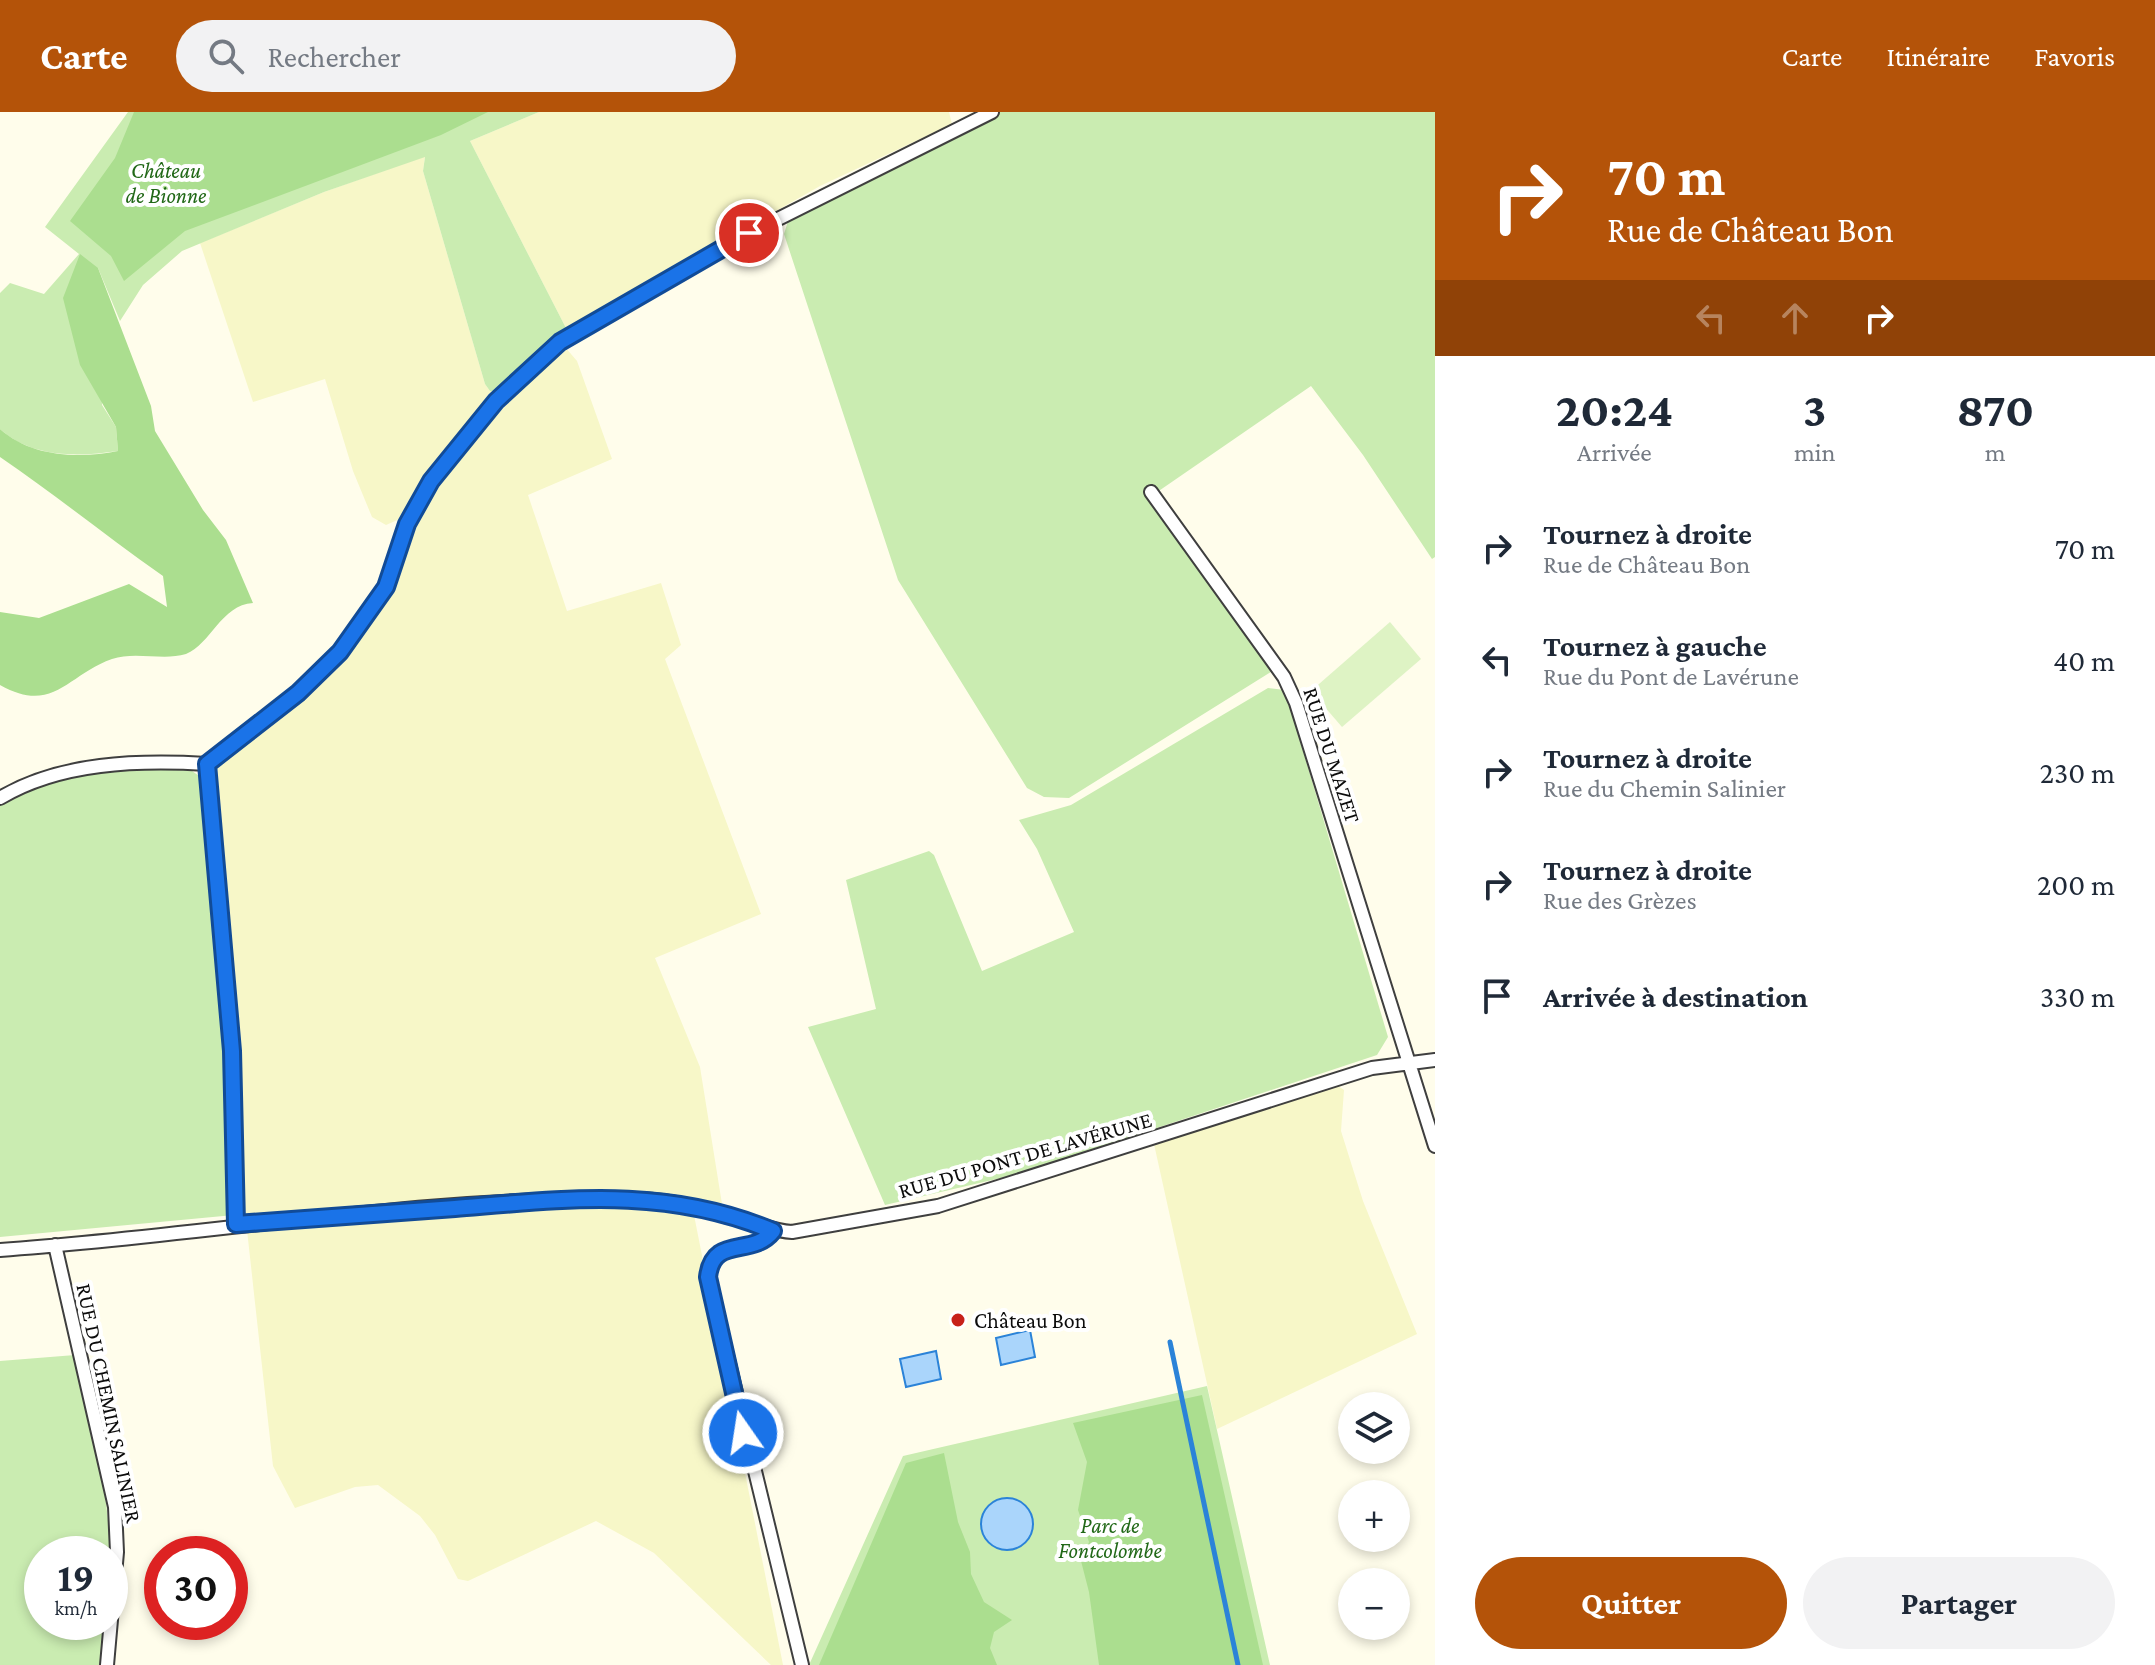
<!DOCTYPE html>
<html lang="fr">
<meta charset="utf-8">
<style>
body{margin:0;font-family:"Crimson Pro",serif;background:#f2f2f3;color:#1f2937;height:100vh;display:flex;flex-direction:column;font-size:30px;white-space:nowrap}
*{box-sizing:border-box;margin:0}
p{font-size:26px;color:#747a83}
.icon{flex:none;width:44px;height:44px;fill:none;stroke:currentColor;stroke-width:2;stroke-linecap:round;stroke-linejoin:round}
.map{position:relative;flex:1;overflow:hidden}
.panel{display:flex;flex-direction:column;background:#fff;width:720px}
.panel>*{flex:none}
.guide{background:#b45309;color:#fff;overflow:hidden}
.tools{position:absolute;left:1338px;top:1280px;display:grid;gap:16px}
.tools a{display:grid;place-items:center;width:72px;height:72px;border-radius:50%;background:#fff;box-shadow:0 4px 12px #0003;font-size:40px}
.speed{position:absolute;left:24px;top:1424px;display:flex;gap:16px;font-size:40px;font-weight:700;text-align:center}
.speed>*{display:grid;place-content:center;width:104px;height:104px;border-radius:50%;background:#fff;box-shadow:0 4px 12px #0003;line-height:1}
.speed small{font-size:20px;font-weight:400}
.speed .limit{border:12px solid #d22;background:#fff;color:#111}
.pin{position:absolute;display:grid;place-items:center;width:68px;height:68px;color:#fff;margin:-34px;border:4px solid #fff;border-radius:50%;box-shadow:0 2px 8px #0007}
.me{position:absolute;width:88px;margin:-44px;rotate:347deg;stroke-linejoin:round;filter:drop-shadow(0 0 6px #0008)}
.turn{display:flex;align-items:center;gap:28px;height:168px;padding:0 40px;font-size:36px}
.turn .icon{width:104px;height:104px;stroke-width:2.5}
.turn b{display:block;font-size:56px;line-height:68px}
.lanes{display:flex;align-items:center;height:76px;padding:0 40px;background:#0003;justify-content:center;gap:40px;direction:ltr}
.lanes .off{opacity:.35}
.eta{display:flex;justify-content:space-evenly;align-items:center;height:136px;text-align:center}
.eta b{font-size:48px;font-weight:700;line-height:56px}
.button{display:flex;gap:16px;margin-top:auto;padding:16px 40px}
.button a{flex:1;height:92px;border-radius:48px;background:#b45309;color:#fff;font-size:32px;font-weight:700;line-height:92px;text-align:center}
.button a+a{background:#f2f2f3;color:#1f2937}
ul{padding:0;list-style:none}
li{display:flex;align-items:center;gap:24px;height:112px;padding:0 40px}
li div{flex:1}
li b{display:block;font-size:30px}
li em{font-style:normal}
header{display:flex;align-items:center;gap:48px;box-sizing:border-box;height:112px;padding:0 40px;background:#b45309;color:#fff}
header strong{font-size:38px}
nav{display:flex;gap:44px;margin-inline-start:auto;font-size:28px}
.search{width:560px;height:72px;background:#f2f2f3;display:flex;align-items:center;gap:20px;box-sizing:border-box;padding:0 28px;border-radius:44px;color:#747a83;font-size:30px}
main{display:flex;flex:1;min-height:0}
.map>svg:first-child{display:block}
</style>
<header>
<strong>Carte</strong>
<div class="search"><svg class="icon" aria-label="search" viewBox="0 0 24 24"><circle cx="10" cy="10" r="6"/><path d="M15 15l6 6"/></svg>Rechercher</div>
<nav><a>Carte</a><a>Itinéraire</a><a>Favoris</a></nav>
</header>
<main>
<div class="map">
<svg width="1435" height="1553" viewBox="0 0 1435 1553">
<rect width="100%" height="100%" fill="#fffdeb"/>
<path fill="#f7f7c8" d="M539,0H949L952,12L820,74L567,218L470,29Z
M425,44L423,59L485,272L490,279H501L445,340L404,405L386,413L372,405L353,359L325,267L253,290L200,131L324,80Z
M565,235L577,249L612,347L528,383L567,499L661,471L681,533L665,547L761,802L655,846L700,955L722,1092L694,1103L783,1553H771L654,1441L596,1409L468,1469L458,1467L435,1423L420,1404L378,1373L355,1375L295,1396L273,1354L247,1118L234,1103L202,666L343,542L384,489L404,450L421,397L448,351Z
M1338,974L1344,978L1341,1019L1363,1089L1417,1222L1217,1317L1154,1032Z"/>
<path fill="#caecb1" d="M128,0H539L470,29L567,218L501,279H490L485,272L423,59L425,45L324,80L182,139L143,173L120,209L98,156L102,293L116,315L118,339C78,345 32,346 0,317V181L10,171L44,182L79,142L45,115Z
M1000,0H1435V445L1432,447L1363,343L1311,274L1150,385L1274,558L1069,686L1044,685L1027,676L898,468L784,122L788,109L820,88Z
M1268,576L1285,578L1388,925L1377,943L1018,1062L885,1093L808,915L876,897L846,768L929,739L934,743L982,859L1074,820L1037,737L1019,708L1071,693Z
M185,654L202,666L226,897L234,1103L0,1125V690C58,658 120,659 185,654Z
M75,1243C92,1321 115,1397 110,1477V1442H42V1510H106L100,1553H0V1249Z
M1207,1274L1270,1553H809L903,1344Z"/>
<path fill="#abde8f" d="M134,0H488L441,23L185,119L124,169L111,144L70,109L115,46Z
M80,142L98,156L151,294L155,319L203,398L226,428L253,491C221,493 211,532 186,542C163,549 135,539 112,547C67,563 53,603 0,573V500L39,506L129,472L167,495L163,464C107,425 56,383 0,345V317C31,345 79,347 118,339L116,315L80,253L63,186Z
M1202,1283L1263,1553H1099L1089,1480L1081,1449L1089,1430L1078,1398L1087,1350L1073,1311Z
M944,1341L958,1410L970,1440L971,1462L984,1490L1012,1508L994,1520L990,1536L997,1553H819L906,1351Z"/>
<path fill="#def3c4" d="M1390,510L1421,547L1342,615L1311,579Z"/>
<path fill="#aad5fb" stroke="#2b83d8" stroke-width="2" d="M1030,1218L1035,1245L1001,1253L996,1226Z
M936,1239L941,1267L906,1275L900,1247Z
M981 1412a26 26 0 1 1 52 0a26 26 0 1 1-52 0Z"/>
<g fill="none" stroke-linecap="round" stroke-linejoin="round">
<path stroke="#2b83d8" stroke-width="5" d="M1170,1230L1238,1553"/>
<g stroke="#3f3f3f" stroke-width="16">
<path id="minor" d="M1151,380L1284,565L1296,591L1435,1034
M207,652L232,939L236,1112
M0,686C60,650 138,648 207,652L298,581L340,540L386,475L407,412L431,369L496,289L560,230L724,134L992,0
M773,1119C752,1146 713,1122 708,1165L802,1553
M55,1133L115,1395L117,1440L107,1553
M0,1138C213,1123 425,1083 639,1087C675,1088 711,1098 745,1108C762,1113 774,1119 792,1120L938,1094L1372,956L1435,948"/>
</g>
<use href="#minor" stroke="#fff" stroke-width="12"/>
</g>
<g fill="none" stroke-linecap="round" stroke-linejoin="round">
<g stroke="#114b97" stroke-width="20">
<path id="route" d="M743,1321L708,1165C713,1122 752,1146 773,1119C666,1074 567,1087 455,1096C382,1101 309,1107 236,1112L232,939L207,652L298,581L340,540L386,475L407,412L431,369L496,289L560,230L749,121"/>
</g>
<use href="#route" stroke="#1a73e8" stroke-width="14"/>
</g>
<circle fill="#c72119" stroke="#fff" stroke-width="3" cx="958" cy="1208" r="8"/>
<g text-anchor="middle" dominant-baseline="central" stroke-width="8" stroke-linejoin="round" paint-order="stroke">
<g font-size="22" font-style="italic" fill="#216817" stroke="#fff">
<text x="166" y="58">Château<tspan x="166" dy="25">de Bionne</tspan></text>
<text x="1110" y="1413">Parc de<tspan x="1110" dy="25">Fontcolombe</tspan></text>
</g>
<g font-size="22" fill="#0c0c0c" stroke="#fff">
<text transform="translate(1332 643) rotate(72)">RUE DU MAZET</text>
<text transform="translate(1025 1043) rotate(-16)">RUE DU PONT DE LAVÉRUNE</text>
<text transform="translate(109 1291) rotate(78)">RUE DU CHEMIN SALINIER</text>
</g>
<g font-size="22" fill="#0c0c0c" stroke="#fff" text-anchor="start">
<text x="974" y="1208">Château Bon</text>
</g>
</g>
</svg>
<div class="tools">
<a><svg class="icon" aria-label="layers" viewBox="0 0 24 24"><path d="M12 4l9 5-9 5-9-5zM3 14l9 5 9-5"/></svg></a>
<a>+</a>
<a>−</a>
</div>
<div class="speed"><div>19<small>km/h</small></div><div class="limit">30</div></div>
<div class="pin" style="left:749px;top:121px;background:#d93025"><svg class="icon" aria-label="arrive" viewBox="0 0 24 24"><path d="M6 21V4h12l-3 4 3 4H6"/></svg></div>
<svg class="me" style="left:743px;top:1321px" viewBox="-20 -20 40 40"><circle r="17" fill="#1a73e8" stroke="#fff" stroke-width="3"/><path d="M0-11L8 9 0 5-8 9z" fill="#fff"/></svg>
</div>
<section class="panel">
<div class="guide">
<div class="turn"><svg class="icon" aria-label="right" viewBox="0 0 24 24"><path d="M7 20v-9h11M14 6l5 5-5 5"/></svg><div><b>70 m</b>Rue de Château Bon</div></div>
<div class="lanes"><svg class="icon off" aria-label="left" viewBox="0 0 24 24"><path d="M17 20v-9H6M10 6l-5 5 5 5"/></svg><svg class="icon off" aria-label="ahead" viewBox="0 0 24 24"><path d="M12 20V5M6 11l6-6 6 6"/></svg><svg class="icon" aria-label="right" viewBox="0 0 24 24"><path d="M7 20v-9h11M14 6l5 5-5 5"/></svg></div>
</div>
<div class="eta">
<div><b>20:24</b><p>Arrivée</p></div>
<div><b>3</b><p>min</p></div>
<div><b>870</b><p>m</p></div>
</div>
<ul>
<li><svg class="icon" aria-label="right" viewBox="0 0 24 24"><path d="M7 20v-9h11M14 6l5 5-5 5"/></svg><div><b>Tournez à droite</b><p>Rue de Château Bon</p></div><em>70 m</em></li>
<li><svg class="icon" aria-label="left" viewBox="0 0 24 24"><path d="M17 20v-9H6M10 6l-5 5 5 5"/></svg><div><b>Tournez à gauche</b><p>Rue du Pont de Lavérune</p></div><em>40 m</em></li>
<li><svg class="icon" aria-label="right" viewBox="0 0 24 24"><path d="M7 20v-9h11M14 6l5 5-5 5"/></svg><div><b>Tournez à droite</b><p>Rue du Chemin Salinier</p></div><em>230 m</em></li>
<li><svg class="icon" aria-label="right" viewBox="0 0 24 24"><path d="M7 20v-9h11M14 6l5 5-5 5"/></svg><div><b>Tournez à droite</b><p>Rue des Grèzes</p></div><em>200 m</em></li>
<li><svg class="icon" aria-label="arrive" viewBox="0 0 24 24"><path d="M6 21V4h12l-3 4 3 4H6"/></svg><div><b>Arrivée à destination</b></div><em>330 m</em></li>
</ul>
<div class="button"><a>Quitter</a><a>Partager</a></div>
</section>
</main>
